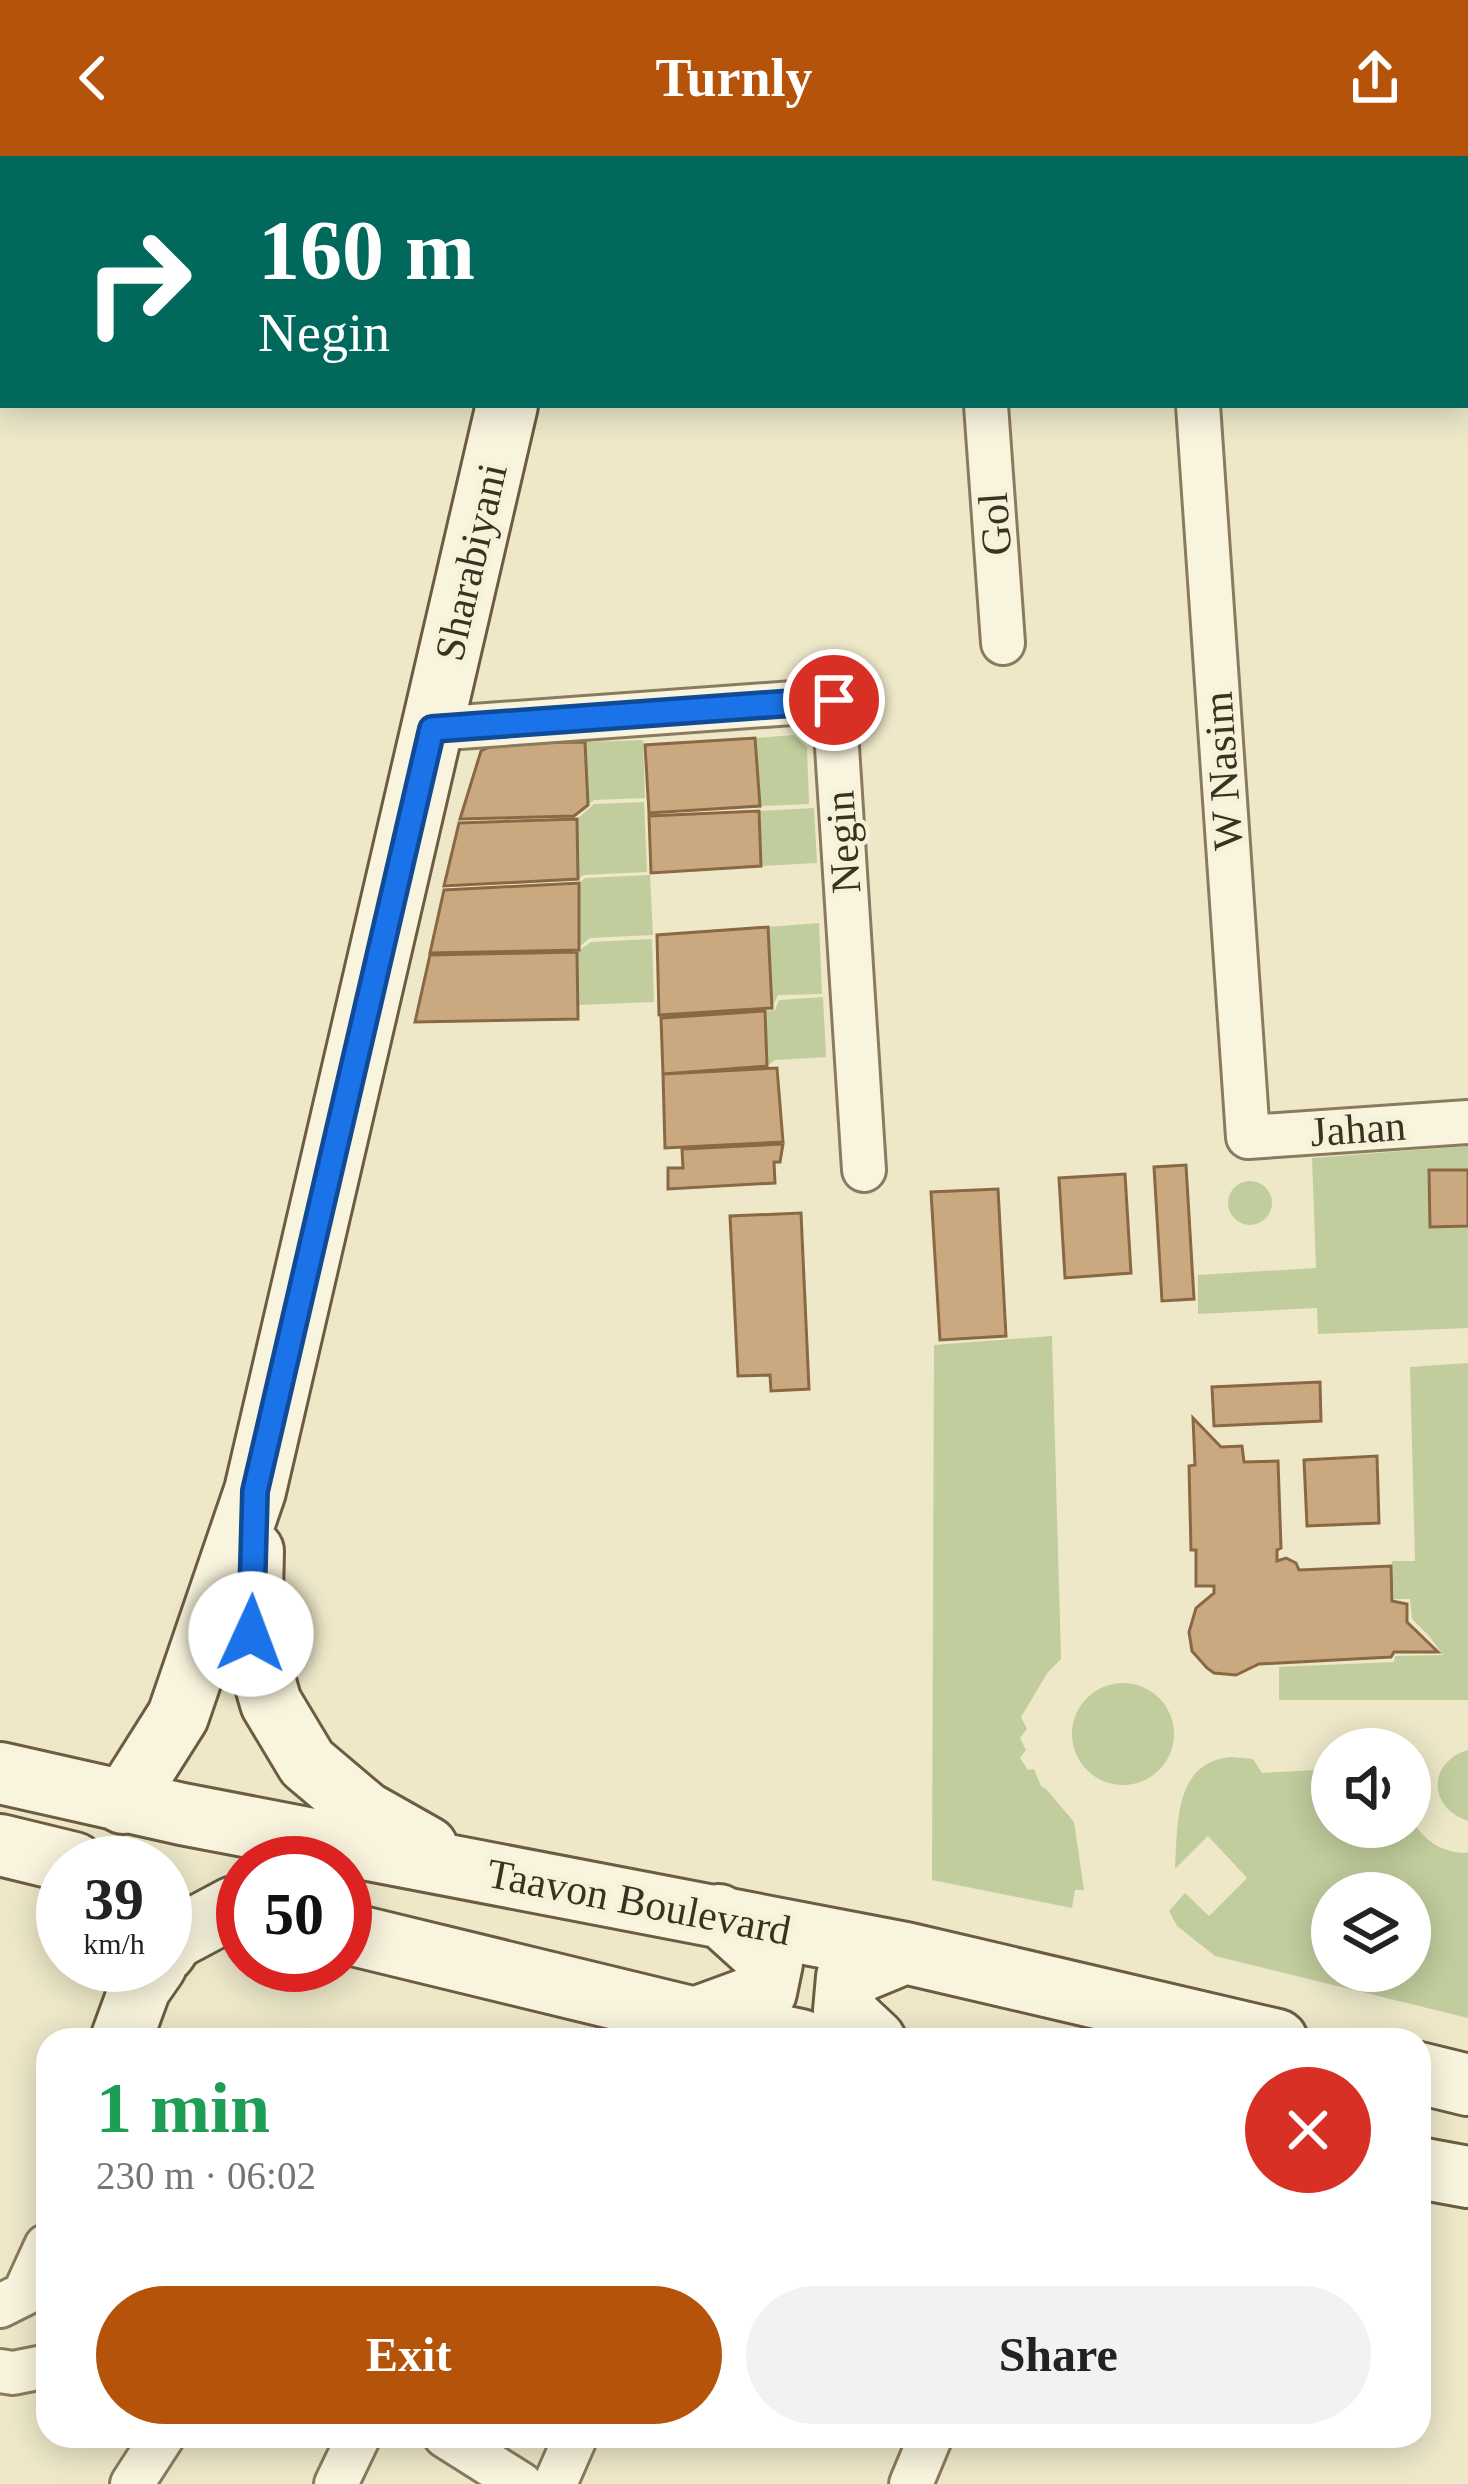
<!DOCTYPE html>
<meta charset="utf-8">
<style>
body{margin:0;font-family:Georgia,serif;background:#f2f2f2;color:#222;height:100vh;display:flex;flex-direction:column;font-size:45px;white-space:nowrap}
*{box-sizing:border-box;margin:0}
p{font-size:39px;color:#767676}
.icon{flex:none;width:66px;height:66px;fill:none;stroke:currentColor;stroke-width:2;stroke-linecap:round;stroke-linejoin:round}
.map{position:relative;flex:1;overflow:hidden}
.side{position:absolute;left:36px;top:1872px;width:1395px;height:420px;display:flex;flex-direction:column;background:#fff;border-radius:36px;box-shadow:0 6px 30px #0003}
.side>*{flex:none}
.guide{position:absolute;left:0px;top:0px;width:1470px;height:252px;box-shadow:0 6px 30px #0003;background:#00695c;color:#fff;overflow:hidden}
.fabs{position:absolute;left:1311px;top:1572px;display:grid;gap:24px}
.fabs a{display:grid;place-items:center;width:120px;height:120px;border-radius:50%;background:#fff;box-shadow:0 6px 30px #0003;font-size:60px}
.speed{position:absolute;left:36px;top:1680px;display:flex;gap:24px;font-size:60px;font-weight:700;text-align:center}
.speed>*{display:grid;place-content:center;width:156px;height:156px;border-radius:50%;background:#fff;box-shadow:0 6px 30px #0003;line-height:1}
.speed small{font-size:30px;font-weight:400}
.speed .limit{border:18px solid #d22;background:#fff;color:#111}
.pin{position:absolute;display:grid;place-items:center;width:102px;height:102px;color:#fff;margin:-51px;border:6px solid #fff;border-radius:50%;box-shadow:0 3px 12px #0007}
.me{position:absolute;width:132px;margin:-66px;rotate:2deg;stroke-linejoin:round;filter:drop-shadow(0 0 9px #0008)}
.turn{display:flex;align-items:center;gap:42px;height:252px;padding:0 60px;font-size:54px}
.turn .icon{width:156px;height:156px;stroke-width:2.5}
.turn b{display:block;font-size:84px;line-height:102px}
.round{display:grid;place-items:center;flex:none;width:126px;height:126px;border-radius:63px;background:#f2f2f2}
.head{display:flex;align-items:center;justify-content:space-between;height:204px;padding:0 60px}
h1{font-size:72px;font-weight:700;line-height:90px;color:#1e9e55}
.cta{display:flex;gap:24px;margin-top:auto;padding:24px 60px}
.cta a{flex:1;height:138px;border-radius:72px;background:#b45309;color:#fff;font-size:48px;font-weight:700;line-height:138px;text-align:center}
.cta a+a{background:#f2f2f2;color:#222}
header{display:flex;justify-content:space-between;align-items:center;height:156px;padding:0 60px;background:#b45309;color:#fff;font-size:54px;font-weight:700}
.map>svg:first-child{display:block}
</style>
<header><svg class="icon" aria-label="back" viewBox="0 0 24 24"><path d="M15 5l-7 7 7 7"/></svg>Turnly<svg class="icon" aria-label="share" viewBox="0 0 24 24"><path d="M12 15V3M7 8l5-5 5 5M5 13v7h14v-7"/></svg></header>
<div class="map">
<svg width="1468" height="2328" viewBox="0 0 1468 2328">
<rect width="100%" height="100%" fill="#eee8c9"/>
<path fill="#c1cd9d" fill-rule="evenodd" d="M794,579L807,591L809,648L760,650L755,582Z
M643,584L645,642L594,644L588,649L585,586Z
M644,646L647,716L584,719L578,723L577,663L594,648Z
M814,652L817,707L761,710L759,655Z
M650,719L653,779L590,782L579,791V727L585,722Z
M819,767L822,838L778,839L772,852L768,771Z
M652,783L654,846L578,849L577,796L591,786Z
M823,841L826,901L775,904L767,910L765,855L775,854L779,844Z
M1468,990V1172L1318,1178L1317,1152L1198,1158V1119L1316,1112L1312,1002Z
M1228 1047a22 22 0 1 1 44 0a22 22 0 1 1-44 0Z
M1052,1180L1061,1503L1048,1516L1021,1561L1027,1573L1020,1582L1026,1594L1020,1602L1028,1614L1034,1613L1041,1630L1047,1634L1074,1666L1084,1734H1075L1072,1752L932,1724L934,1189Z
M1468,1207V1544H1279V1511L1394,1506L1395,1500L1443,1499L1430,1481L1412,1463L1410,1443H1394L1392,1405H1415L1410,1211Z
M1072 1578a51 51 0 1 1 102 0a51 51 0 1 1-102 0Z
M1468,1594V1665C1428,1652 1427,1606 1468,1594Z
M1231,1601L1253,1603L1262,1617L1332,1613V1671H1410V1662C1425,1685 1441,1697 1468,1697V1862L1215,1800L1177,1770L1169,1755L1185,1737L1209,1760L1247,1722L1208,1680L1175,1713C1178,1670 1173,1606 1231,1601ZM1332,1737H1410V1815H1332Z"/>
<path fill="#cba980" stroke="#896844" stroke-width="3" d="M755,582L760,650L649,657L645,589Z
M585,586L588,649L574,660L460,663L481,595L498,587Z
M759,655L761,710L651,717L649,660Z
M577,663L578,723L444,730L459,667Z
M579,727V794L430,797L444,734Z
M768,771L772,852L659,859L657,779Z
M577,796L578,863L415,866L430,799Z
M765,855L767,910L663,918L661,862Z
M777,912L783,986L665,992L663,918Z
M783,988L780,1006H774L775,1027L668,1033V1012H683L682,993Z
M1186,1009L1194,1143L1162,1145L1154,1011Z
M1429,1014H1468V1070L1430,1071Z
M1125,1018L1131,1117L1065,1122L1059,1022Z
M998,1033L1006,1180L940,1184L931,1036Z
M801,1057L809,1233L771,1235L770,1219L738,1220L730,1060Z
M1320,1226L1321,1265L1214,1270L1212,1231Z
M1193,1262L1221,1291L1242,1290L1244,1306L1278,1305L1281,1392L1277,1394V1405L1286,1402L1296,1407L1299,1414L1391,1410L1392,1445L1407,1448V1466L1438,1496H1394L1391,1501L1259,1508L1236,1519L1214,1517L1207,1512L1192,1495L1189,1476L1196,1452L1214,1437V1430H1196V1394H1191L1189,1310L1195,1309Z
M1377,1300L1379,1367L1307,1370L1304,1304Z"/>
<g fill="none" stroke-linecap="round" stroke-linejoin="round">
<g stroke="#8b7b5e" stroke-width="48">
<path id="minor" d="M968,0V3
M1181,0V3
M986,249L1003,487
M1198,249L1248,981L1468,966
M432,573L834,544L864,1014
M0,2150L24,2138L46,2090
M0,2215L13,2217L48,2210
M445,2280L521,2328
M132,2328L163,2280
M336,2328L359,2280
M555,2328L576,2280
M911,2328L931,2280"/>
</g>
<g stroke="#6d5c41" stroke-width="66">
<path id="secondary" d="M564,3V0
M253,1395L251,1478L271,1547L307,1607L365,1656L427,1691
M0,1617L182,1658L905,1797L1277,1884
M123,1647L178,1560L255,1335L507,249
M0,1689L74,1707
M345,1777L695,1862L801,1884
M165,1796L174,1783L234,1751
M695,1862L766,1836L772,1807L719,1759
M121,1884L140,1832L156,1809
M875,1884L844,1855L847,1821L905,1797
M1419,1917L1468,1929
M1419,2012L1468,2021"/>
</g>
<use href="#minor" stroke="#f9f4dd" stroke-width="42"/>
<use href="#secondary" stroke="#f9f4dd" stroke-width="60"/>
</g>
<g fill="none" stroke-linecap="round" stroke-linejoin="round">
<g stroke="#114b97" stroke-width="30">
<path id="route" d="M251,1478L255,1335L432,573L834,544"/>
</g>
<use href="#route" stroke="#1a73e8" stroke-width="21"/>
</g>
<g text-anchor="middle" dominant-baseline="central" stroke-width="9" stroke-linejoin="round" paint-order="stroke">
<g font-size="42" fill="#3b3121" stroke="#f6f1d9">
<text transform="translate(995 368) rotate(-94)">Gol</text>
<text transform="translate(471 406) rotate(-77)">Sharabiyani</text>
<text transform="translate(1223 615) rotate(-94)">W Nasim</text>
<text transform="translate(843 686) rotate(-94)">Negin</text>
<text transform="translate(1358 973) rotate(-4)">Jahan</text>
<text transform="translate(639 1746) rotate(11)">Taavon Boulevard</text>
</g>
</g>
</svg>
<div class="fabs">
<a><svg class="icon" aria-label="sound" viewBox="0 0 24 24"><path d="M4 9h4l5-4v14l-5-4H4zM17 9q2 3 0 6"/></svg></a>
<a><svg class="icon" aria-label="layers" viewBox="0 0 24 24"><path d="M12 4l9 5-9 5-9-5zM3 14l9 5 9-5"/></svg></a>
</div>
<div class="speed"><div>39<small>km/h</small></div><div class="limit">50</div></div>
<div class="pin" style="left:834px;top:544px;background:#d93025"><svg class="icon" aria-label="arrive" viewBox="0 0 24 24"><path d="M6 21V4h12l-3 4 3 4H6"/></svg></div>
<svg class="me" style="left:251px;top:1478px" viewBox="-20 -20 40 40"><circle r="19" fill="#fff"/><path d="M0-13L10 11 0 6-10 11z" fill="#1a73e8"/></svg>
<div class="guide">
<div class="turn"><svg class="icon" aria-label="right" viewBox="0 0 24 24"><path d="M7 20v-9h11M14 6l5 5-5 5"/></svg><div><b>160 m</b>Negin</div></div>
</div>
<section class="side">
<div class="head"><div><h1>1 min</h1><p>230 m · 06:02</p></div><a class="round" style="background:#d93025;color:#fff"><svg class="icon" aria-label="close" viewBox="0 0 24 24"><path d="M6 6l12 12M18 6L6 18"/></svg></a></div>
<div class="cta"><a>Exit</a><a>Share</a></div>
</section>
</div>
